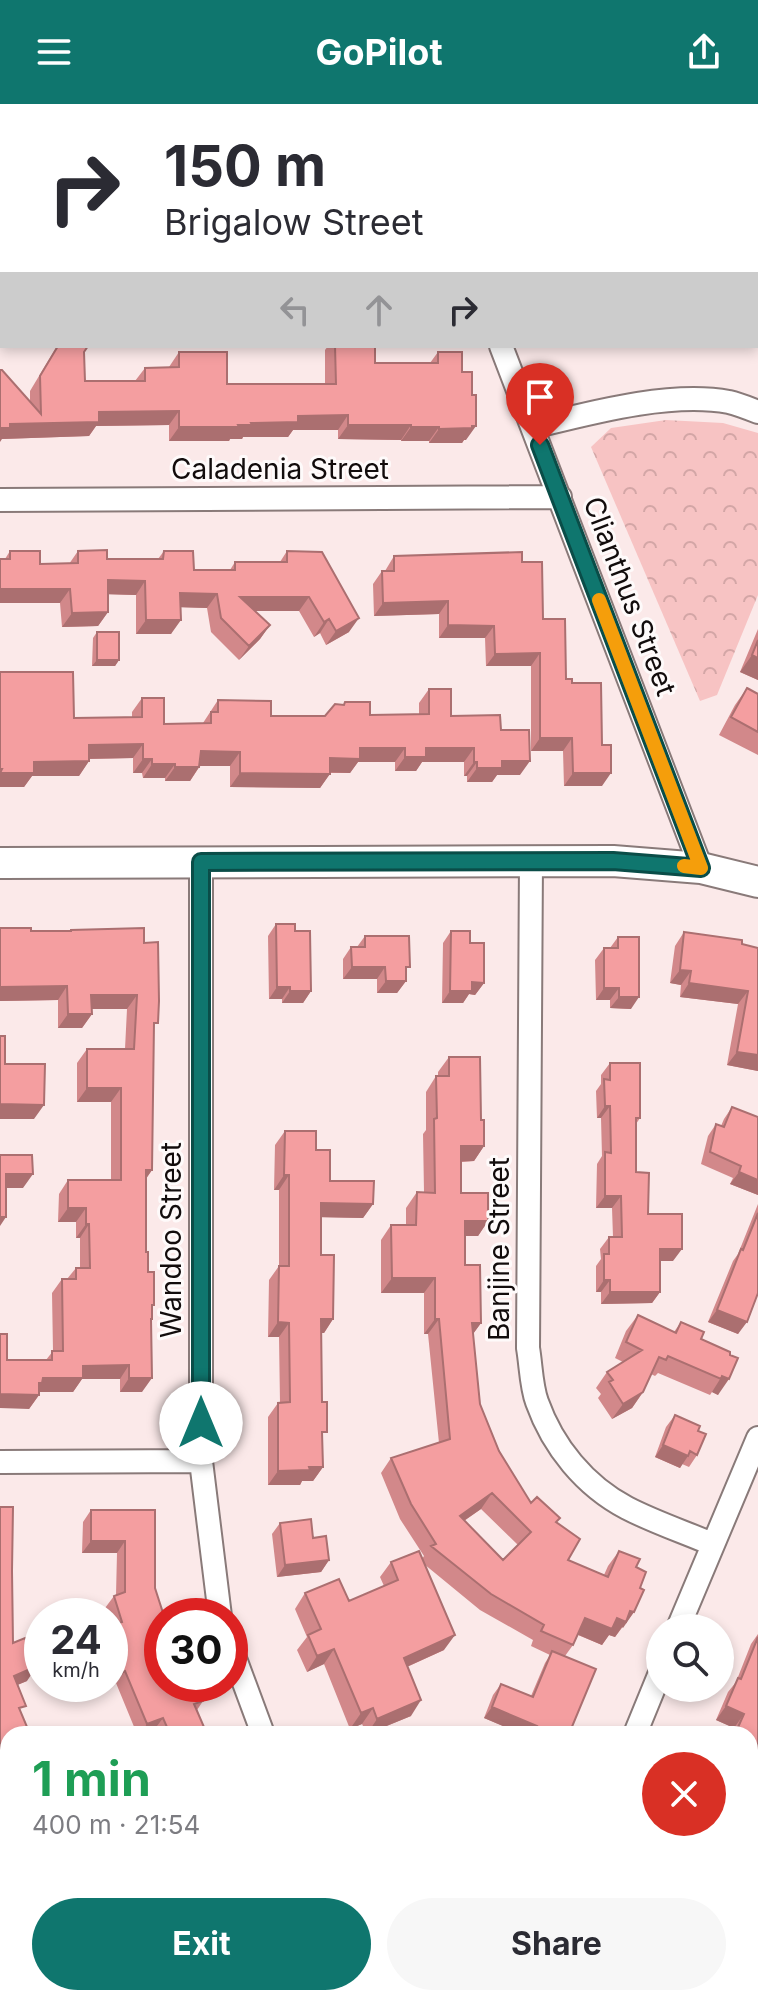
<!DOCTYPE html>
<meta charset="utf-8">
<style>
body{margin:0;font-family:Inter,sans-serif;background:#f7f7f7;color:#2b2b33;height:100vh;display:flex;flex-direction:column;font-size:30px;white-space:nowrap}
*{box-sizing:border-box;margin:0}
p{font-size:26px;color:#7c7c81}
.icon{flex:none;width:44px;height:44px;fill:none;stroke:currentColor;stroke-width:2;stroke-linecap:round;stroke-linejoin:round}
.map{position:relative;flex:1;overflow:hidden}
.panel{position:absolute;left:0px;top:1622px;width:758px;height:280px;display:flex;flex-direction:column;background:#fff;border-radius:24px 24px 0 0;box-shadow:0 4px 12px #0003}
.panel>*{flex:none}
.banner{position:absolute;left:0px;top:0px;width:758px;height:244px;box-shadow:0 4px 12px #0003;background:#fff;color:#2b2b33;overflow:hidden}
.tools{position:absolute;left:646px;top:1510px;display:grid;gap:16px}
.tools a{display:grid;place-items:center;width:88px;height:88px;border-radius:50%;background:#fff;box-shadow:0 4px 12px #0003;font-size:40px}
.speed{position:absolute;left:24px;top:1494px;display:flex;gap:16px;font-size:40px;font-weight:700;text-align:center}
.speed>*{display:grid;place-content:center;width:104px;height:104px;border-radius:50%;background:#fff;box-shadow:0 4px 12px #0003;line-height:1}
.speed small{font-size:20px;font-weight:400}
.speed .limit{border:12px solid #d22;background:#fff;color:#111}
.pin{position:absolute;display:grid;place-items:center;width:68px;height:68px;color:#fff;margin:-82px -34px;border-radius:50% 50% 50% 0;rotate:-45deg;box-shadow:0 0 8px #0007}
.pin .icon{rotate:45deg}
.me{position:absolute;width:88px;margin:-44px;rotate:0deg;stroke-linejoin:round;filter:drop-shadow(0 0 6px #0008)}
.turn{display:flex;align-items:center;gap:28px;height:168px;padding:0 32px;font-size:36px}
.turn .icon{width:104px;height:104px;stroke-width:2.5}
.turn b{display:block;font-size:56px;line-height:68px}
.lanes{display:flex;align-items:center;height:76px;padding:0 32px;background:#0003;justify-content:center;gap:40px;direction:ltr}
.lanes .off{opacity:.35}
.round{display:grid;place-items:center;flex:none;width:84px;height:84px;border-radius:42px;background:#f7f7f7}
.overview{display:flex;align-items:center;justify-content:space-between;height:136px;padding:0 32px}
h1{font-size:48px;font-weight:700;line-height:60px;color:#1e9e55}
.button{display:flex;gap:16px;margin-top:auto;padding:16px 32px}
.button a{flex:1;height:92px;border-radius:48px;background:#0f766e;color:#fff;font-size:32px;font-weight:700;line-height:92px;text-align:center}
.button a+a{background:#f7f7f7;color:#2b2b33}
header{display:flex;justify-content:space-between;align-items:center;height:104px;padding:0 32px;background:#0f766e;color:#fff;font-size:36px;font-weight:700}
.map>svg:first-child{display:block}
</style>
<header><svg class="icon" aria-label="menu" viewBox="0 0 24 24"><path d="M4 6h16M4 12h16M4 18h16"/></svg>GoPilot<svg class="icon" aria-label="share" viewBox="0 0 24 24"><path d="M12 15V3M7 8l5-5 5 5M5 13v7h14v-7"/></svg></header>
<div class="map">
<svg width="758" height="1902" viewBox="0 0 758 1902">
<defs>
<pattern id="forest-crowns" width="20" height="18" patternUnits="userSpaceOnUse" patternTransform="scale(2)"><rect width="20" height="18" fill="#f7c3c3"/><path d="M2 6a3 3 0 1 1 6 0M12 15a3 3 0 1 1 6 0" fill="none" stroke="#d3a6a6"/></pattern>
</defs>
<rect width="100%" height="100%" fill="#fbe9e9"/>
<path fill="url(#forest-crowns)" d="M666,316L723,319L758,329V491L717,591L700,597L591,343L611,324Z"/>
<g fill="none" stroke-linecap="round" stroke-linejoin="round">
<g stroke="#897a79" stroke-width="26">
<path id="street" d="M407,0L408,2
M0,58H2
M501,242L701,764
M533,323C590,309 670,287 729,298C738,300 748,304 758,308
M0,396L560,393
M531,757L528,1244C531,1261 531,1282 537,1298C553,1343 585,1382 627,1404C654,1418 684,1428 712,1440
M201,758V1357L220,1512
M0,1358L201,1357
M678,1524L758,1334
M230,1541L263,1630
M635,1630L660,1569
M0,1856L8,1875
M16,1894L19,1902
M442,1894L459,1902
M524,1902L527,1894"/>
</g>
<g stroke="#897a79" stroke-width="34">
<path id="secondary" d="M0,759L613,757L701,764L758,778"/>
</g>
<use href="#street" stroke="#fff" stroke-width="22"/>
<use href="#secondary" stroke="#fff" stroke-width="30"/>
</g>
<path fill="#d2888a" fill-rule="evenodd" d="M668,0H747L746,2H669Z
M57,242H88L84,248L85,277H135L145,264L169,263L179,248L227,280H325V246L328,242H375V259H430L438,248L462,268L466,336H464L462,339H429V337H401V336L338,335V326H293L288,333H243L242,335H230L229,337H169V321L96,322L89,332L2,335L0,266L30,298V287Z
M10,447L40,460H69L78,447L107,455H158L164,447L194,466H230L235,458H280L287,447L349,528L326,541L320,529L314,533L299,507H255L270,521L260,535L239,556L211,528L207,504L181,503L171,530H136V491L108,490V508L98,522L62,523L60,499H0V455H5Z
M394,452L522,458L566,575L572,579L602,682H564L563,647H531V562H486L485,534H439V510L374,512L373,480L382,467H385Z
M758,525V576L740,568Z
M97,528L119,556L115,562H92L93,534Z
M0,568L74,614L132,613V608L142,594L164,620L203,619L218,596L271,612H325L343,601L345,598L370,611H419V599L429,585L451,612L501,626L520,671H497L492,678H467V672H464V658H422L416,667H395V658H358L350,669H330L320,684L230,683V662H200L190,677H165V674H143L142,669H133V654L89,655V657L79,672H32L24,683H0Z
M747,584L758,590V651L719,631L735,601Z
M276,820L295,827L311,887L303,899H282V895H269L268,832Z
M0,824L31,827H70L71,826L144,839L154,925L152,1066L146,1075V1148L154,1201L152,1203L142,1288H120V1275H82L73,1288H39V1291L29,1305L7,1256H46L53,1247L52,1189L62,1175H67L76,1164H80V1134H76V1118H58L59,1090L68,1076H111V998H77V959L87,945H125L127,905H92V910L82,924H58V896L0,897Z
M451,827L470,839L484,879L475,891L469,890L463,899H442L443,839Z
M684,828L742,840L758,967L727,961L738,900L680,893L681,881L670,879L675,842Z
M365,832L406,868V877L397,889H377V875H343V855L351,843H357Z
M618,833L631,905L610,904V896H596L595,856L604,844H610Z
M449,953L481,1016L484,1042L474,1057L461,1058V1089L488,1117L478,1132H465V1161L481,1219L473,1230L480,1300L499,1347L531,1399L556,1418L568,1456L604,1471L608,1462L619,1447L636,1463L640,1484L634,1508L615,1533L609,1531L602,1541L578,1531L573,1541L565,1552L569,1630H522L484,1614L493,1591L501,1580L531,1592L545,1559L550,1551L531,1542L533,1536L480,1506L424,1460L444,1546L407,1563L411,1612L367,1630L362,1620L350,1625L324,1560L307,1568L297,1546L307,1533L295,1505L305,1489L349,1497L384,1482L380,1473L391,1458L422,1455L424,1452L400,1415L381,1369L391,1354L439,1339L428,1230H424V1189H381V1136L391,1121H406V1104L417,1088H424L423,1030L426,1026V988L436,972H438V968ZM481,1405L518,1441L503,1456L464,1417Z
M610,959L640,1014L636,1020V1068L648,1110L673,1157H660V1188L652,1199L601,1200V1188H596V1162L601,1155L600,1145L609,1133H613L612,1104H596L597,1060L602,1052L601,1014H597L596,987L601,980V971Z
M732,1003L758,1013V1091L730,1080L733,1074L701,1060L708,1032L716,1020L721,1022L724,1015Z
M285,1027L316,1046L330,1077L373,1100L363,1114L321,1113V1151L333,1215L324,1229H321L323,1363L313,1377H302L300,1381H268V1313L278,1299H280L279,1233H268L269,1176L279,1162V1086H274L275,1041Z
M758,1100V1189L738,1230L708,1218L733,1157L738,1150Z
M638,1211L674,1228L681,1218L701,1235L730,1248L718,1291L712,1288L710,1291L658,1269L655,1272L651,1270L643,1288L632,1304L612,1315L598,1294L601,1290L596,1284L607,1268L623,1258L615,1254L626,1227Z
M675,1311L698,1327L697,1351L689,1363L682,1360L680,1364L655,1353L666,1323Z
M0,1403L12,1467L13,1539L27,1577L17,1581L21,1609L8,1630V1700L0,1682Z
M91,1406H155V1484L162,1580L203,1597L197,1606L207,1630H156L154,1626L145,1630H137L116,1579L96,1587L94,1580H110V1512H108L105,1504L114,1492L116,1491L117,1449H82L83,1418Z
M280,1419L313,1434L329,1456L321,1468L277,1473L272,1430Z
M758,1530V1662L756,1665L751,1663L750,1630H731L734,1624L716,1616L728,1588L736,1578L751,1540Z
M758,1793V1827L750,1824V1809Z
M82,1894H202L206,1902H92L90,1899L85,1901Z
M268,1894H348L355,1902H275Z"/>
<path fill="#ab6f70" d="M756,93H758V112H756Z
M0,147H2V161H0Z
M758,223V237L756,236V226Z
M179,307L169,321L96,322L89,332L2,335L0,338V324L10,320L99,308Z
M348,311L338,326H293L288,333H243L242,335H230L229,337H169L179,323L238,321L298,312Z
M348,321H411L401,336L338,335Z
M472,322H476L466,336H464L462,339H429L439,325Z
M411,323H439L429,337H401Z
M108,476L145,477L136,491L98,490Z
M0,485H70L60,499H0Z
M180,489L217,490L207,504L171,503Z
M240,493H309L299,507H230Z
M448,497L439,510L374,512L383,499Z
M108,508L98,522L62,523L72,509Z
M359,514L349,528L326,541L336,527Z
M329,515L320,529L314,533L324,518Z
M146,516H181L171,530H136Z
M270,521L260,535L239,556L249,542Z
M448,521L494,522L485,534H439Z
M540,549L531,562H486L495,550Z
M752,551L758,554V576L740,568Z
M97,556H119L115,562H92Z
M540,634H572L563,647H531Z
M143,640L133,654L79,655L89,641Z
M360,644H405L395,658H358L350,669L320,668L330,654Z
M426,644H474L464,658H422L416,667H395L405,653Z
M201,647L240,648L230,662H191Z
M143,655H152L142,669H133Z
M89,657L79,672H32L24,683H0V669L34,658Z
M502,657H530L520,671H497L492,678H467L477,664Z
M474,658H477L467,672H464Z
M152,660H175L165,674H143Z
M175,663H199L190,677H165Z
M240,669L330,670L320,684L230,683Z
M573,669H611L602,682H564Z
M352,863H385L377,875H343Z
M680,866L691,867L681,881L670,879Z
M386,877H406L397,889H377Z
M472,878L484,879L475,891L469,890L463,899H442L450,887Z
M689,879L748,887L738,900L680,893Z
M67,882L58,896L0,897V883Z
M277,883H290L282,895H269Z
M604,884H619L610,896H596Z
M290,887H311L303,899H282Z
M91,891H137L127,905H82Z
M619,893H639L631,905L610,904Z
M68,910H92L82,924H58Z
M737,948L758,951V967L727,961Z
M87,984H121L111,998H77Z
M0,1000L44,1001L34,1015H0Z
M605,1002H610L601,1014H597Z
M461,1042H484L474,1057L450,1058Z
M146,1066H152L142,1080Z
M739,1068L758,1076V1091L730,1080Z
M6,1070H33L23,1084H0Z
M284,1071H289L279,1086H274Z
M605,1092H621L612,1104H596Z
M321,1099L373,1100L363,1114L311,1113Z
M68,1104H86L76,1118H58Z
M0,1113H6L0,1122Z
M465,1117H488L478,1132H455Z
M86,1120H89L80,1134H76Z
M660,1145H682L673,1157H652Z
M392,1174H435L424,1189H381Z
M604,1176H610L601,1188H596Z
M610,1188H660L652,1199L601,1200Z
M717,1206L747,1218L738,1230L708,1218Z
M321,1215H333L324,1229H312Z
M435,1215H439L428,1230H424Z
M278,1218L289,1219L279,1233H268Z
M472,1219H481L470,1234Z
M129,1261L120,1275H82L73,1288H35L39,1291L29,1305L0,1304V1290L43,1274L83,1262Z
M722,1272L729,1275L718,1291L712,1288Z
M129,1274H152L142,1288H120Z
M643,1288L632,1304L612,1315L623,1300Z
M663,1341L688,1352L680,1364L655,1353Z
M309,1363H323L313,1377H302L300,1381H268L278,1367Z
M492,1389L481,1405L449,1427L460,1412Z
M91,1437H125L117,1449H82Z
M329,1456L321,1468L277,1473L285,1461Z
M630,1507L634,1508L623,1524L622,1523L615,1533L609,1531L602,1541L574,1529L585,1514H617Z
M455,1531L444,1546L393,1569L404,1554Z
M334,1545L324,1560L307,1568L317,1552Z
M37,1562L27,1577L3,1587L14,1572Z
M125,1567L116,1579L96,1587L101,1580H110V1573Z
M421,1596L411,1612L367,1630L377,1615Z
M726,1602L744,1610L734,1624L716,1616Z
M492,1603L537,1622L531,1630H522L484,1614Z
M373,1604L362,1620L350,1625L361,1609Z
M163,1614L154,1626L145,1630H140L147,1620Z
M758,1647V1662L756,1665L750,1663Z
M750,1751L758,1755V1759L750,1770Z
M755,1807L758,1808V1827L750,1824V1814Z
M90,1894H94L90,1899L85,1901Z
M627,1894H686L706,1902H646Z"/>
<path fill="#f49ea0" stroke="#ab6f70" stroke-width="2" fill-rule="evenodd" d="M501,0H560V2H501Z
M685,0H747L746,2H687Z
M758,53V93H756V58Z
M0,109H2V147H0Z
M756,144H758V211H756Z
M58,242H88L84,248L85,277H145V264L179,263V248H227V280H336L335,242H375V259H438V248H462V268H472V291H476V322H472V324L439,325V323H411V321H348V311L298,312V318L251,319L252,321H238L239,323H179V307L99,308V318L10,320V324H0V266H2L41,310L40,272Z
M107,446V455H163L164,447H193L194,466H235V458H287V447L322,448L359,514L336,527L329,515L324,518L309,493H240L270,521L249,542L221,514L217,490L180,489L181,516H146L145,477L108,476V508L72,509L70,485H0V455H10V447H40V460L78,459V447Z
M522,448V458H542L543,515H565L566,575H572V579H601L602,641H611V669H573L572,634H540V549L495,550L494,522L448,521V497L383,499L382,467H394V452Z
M97,528H119V556H97Z
M758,536V554L752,551Z
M0,568H73L74,614L142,613V594H164V620L211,619V608H218V596L271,597V612H325L335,600L344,601L345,598H370V611L429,610V585H451V612L500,611L501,626H529L530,657H502V664H477V658H474V644H426V653H405V644H360V655L330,654V670L240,669V648L201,647L199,663H175V660H152V655H143V640L89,641V657L34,658V669H0L2,665H0Z
M747,584L758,590V628L731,613Z
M276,820H295V827H310L311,887H290V883H277Z
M0,824H31V827H71V826L144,824V839L158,838L159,897L158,919H154L152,1066H146V1148H148V1168H154V1201H152V1215H151L152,1274H129V1261L83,1262V1274H43L42,1279H39V1291L0,1290V1230H7V1256H52V1247H63L62,1175H76V1164H90L89,1120H86V1104H68V1076H121V984H87V945H134L137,891H91L92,910H68L67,882L0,883Z
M451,827H470V839H484V879L472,878V887H450Z
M684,828L742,836V840L758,844V951L737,948L748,887L689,879L691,867L680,866Z
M365,832H409L410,863H406V877H386L385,863H352L351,843H365Z
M618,833H639V893H619V884H604V844H618Z
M0,932H5V960H45L44,1001L0,1000Z
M449,953H480L481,1016H484V1042H461V1089H488V1117H465V1161H480L481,1219H472L480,1300L499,1347L531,1399L537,1393L560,1414L556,1418L580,1435L568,1456L608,1473L619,1447L640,1455L636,1463L646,1468L640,1484L644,1486L634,1508L630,1507L626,1518L617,1514L612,1525L585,1514L573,1541L541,1527L544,1521L491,1490L431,1442L436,1440L411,1400L391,1354L450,1335L439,1215H435V1174H392L391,1121H416L417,1088L435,1089L434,1015L437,1014L436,972H449ZM492,1389L531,1428L503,1456L460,1412Z
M610,959H640V1014H636V1068L649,1069L648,1110H682V1145H660V1188H610V1176H604V1150H609V1133H622L621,1092H605V1048L611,1049L610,1002H605L604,975L610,976Z
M732,1003L758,1013V1076L739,1068L741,1062L710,1048L716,1020L724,1023Z
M285,1027H316V1046H330V1077H374L373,1100L321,1099V1151H334L333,1215H321L322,1298H327V1328H322L323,1363H309L310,1366L278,1367V1299L290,1298L289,1219L278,1218L279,1162H289V1071H284Z
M0,1051H32L33,1070H6V1113H0Z
M758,1109V1189L747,1218L717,1206L741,1145L743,1146Z
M638,1211L676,1229L681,1218L704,1228L701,1235L730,1248V1251L738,1254L729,1275L722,1272L721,1275L668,1252L666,1256L659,1253L643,1288L623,1300L609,1278L613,1276L607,1268L642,1246L626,1238Z
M675,1311L700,1322L698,1327L706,1330L697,1351L690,1347L688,1352L663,1341Z
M0,1403H13L12,1467L13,1539L25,1534L37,1562L14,1572L26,1602L19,1604L30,1630H8V1661L0,1642Z
M91,1406H155V1484L164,1512H162V1580H196L203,1597L194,1600L207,1630H170L163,1614L147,1620L125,1567L110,1573V1521L122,1518L114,1492L125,1488V1437H91Z
M311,1415L313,1434L326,1432L329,1456L285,1461L280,1419Z
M419,1447L455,1531L404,1554L421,1596L377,1615L373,1604L361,1609L334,1545L317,1552L308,1531L321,1525L305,1489L339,1475L349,1497L398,1476L391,1458Z
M758,1533V1647L750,1667V1630H735L744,1610L726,1602L738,1574L741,1575Z
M552,1547L596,1565L569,1630H533L537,1622L492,1603L501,1580L533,1593Z
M750,1701L758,1704V1755L750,1751Z
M750,1856L758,1859V1902H706L686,1894H750Z
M105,1894H202L206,1902H108Z
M288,1894H298L293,1899Z
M306,1894H348L355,1902H312Z
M360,1897L367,1902H357Z"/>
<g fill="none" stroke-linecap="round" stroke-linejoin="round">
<g stroke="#0a4d48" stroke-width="20">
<path id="route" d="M201,1319V758L613,757L701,764L540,341"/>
</g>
<use href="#route" stroke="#0f766e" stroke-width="14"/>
<path stroke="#f59e0b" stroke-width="14" d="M599,496L701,764L684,762"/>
</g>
<g text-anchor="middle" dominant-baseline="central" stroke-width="6" stroke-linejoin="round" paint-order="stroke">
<g font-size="28" fill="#120c0c" stroke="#fefafa">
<text x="280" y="365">Caladenia Street</text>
<text transform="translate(630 492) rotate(69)">Clianthus Street</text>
<text transform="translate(171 1136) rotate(-90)">Wandoo Street</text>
<text transform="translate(499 1145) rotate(-90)">Banjine Street</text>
</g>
</g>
</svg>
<div class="tools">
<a><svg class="icon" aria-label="search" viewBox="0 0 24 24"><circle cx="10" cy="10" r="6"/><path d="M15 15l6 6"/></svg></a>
</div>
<div class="speed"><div>24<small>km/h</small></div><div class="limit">30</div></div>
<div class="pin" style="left:540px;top:341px;background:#d93025"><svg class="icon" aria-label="arrive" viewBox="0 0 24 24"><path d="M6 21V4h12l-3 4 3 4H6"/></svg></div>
<svg class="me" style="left:201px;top:1319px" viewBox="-20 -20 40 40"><circle r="19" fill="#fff"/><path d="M0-13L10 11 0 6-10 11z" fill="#0f766e"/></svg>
<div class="banner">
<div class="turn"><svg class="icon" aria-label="right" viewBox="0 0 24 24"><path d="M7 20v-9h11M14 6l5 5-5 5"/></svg><div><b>150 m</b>Brigalow Street</div></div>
<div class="lanes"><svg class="icon off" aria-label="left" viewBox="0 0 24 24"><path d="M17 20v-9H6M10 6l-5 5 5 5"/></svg><svg class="icon off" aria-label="ahead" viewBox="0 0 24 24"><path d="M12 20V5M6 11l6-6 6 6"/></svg><svg class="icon" aria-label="right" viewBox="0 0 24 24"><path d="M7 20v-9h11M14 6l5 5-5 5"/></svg></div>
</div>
<section class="panel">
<div class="overview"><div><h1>1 min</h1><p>400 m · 21:54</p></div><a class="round" style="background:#d93025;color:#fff"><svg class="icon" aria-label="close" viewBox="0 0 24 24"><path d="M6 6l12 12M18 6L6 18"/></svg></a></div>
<div class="button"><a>Exit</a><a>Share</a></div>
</section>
</div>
